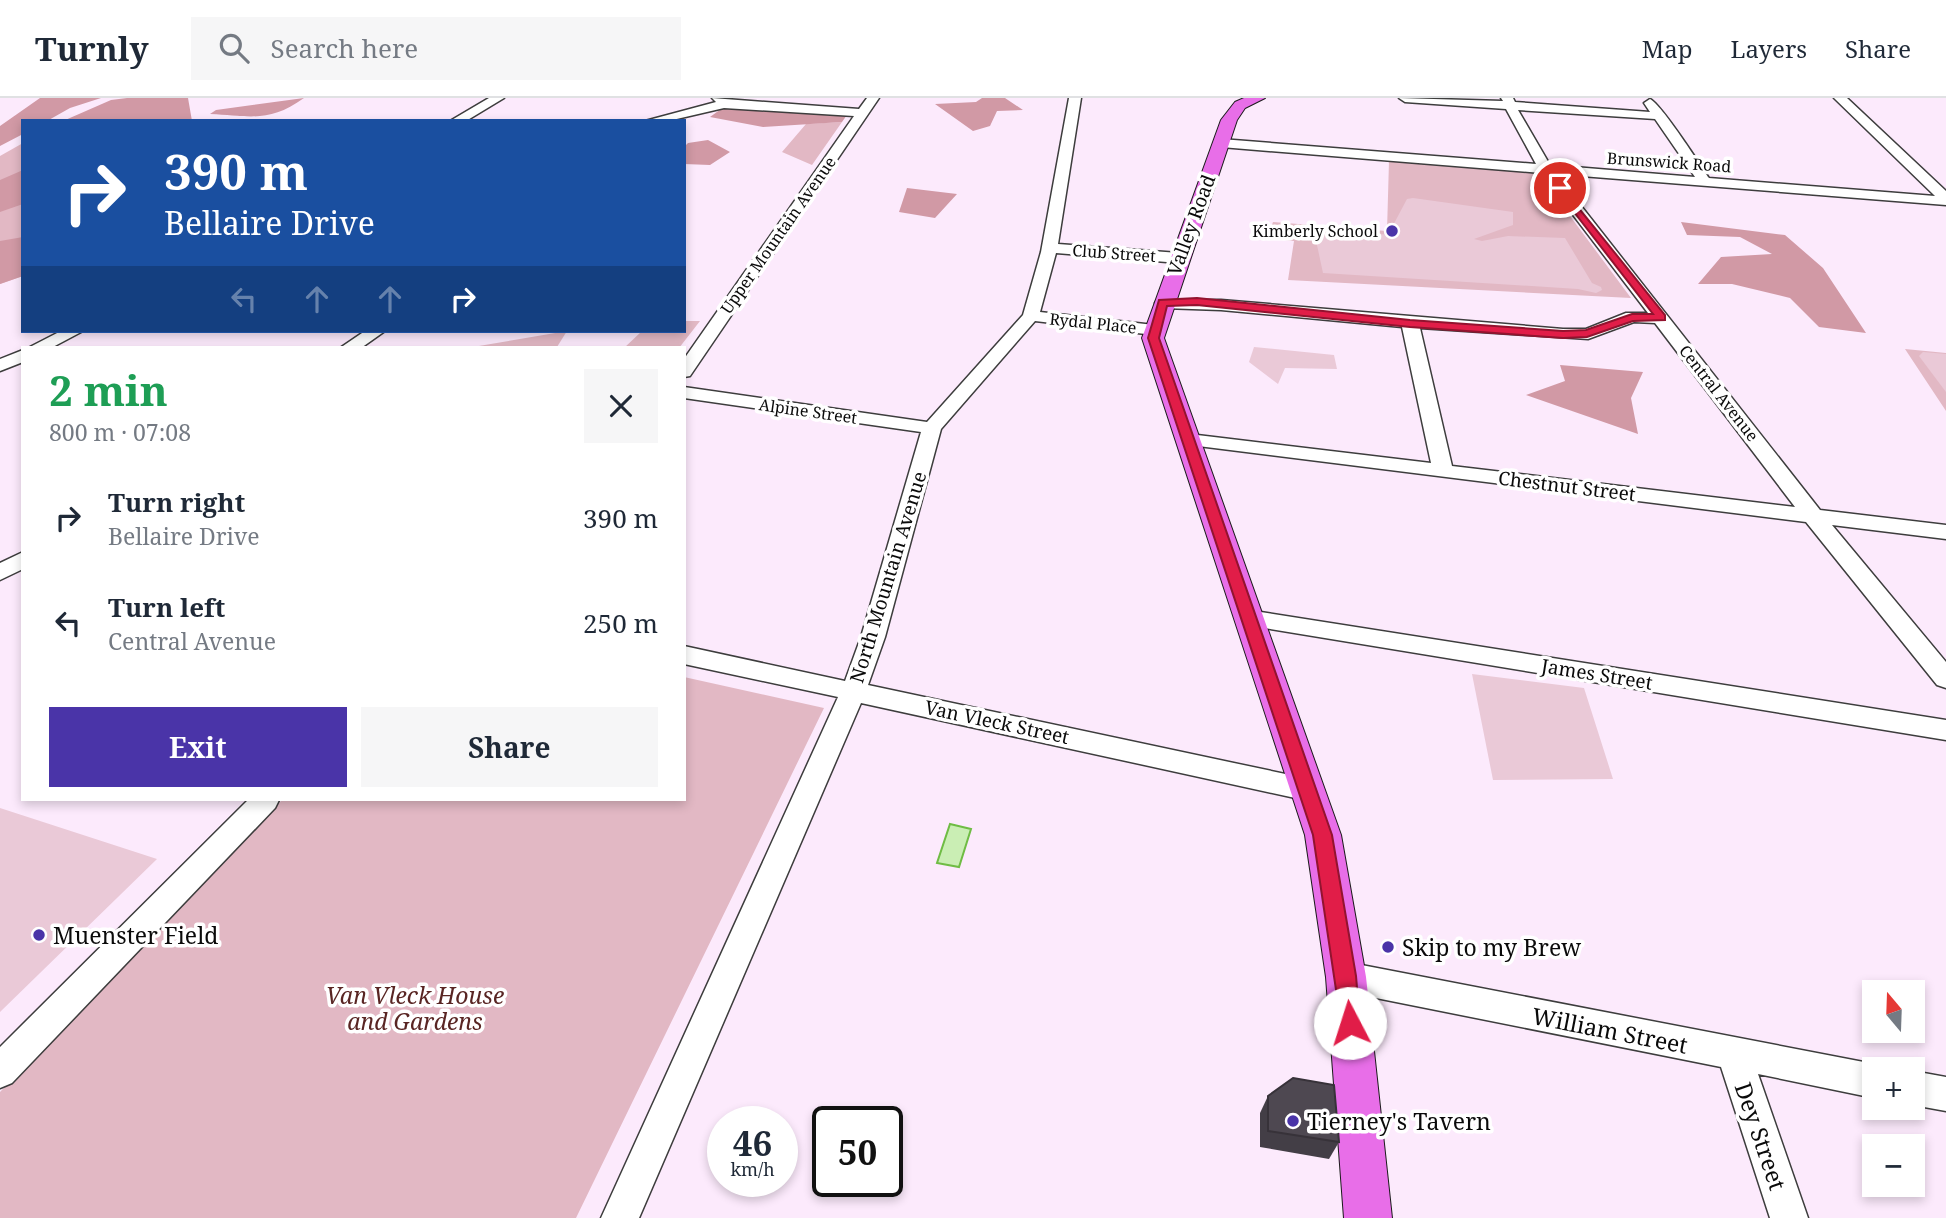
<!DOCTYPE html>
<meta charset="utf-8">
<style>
body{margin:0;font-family:"Noto Serif",serif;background:#f6f6f7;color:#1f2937;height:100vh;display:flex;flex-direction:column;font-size:26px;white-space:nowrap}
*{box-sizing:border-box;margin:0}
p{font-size:23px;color:#747a83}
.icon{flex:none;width:38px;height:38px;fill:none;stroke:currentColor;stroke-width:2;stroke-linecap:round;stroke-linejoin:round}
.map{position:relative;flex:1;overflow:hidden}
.drawer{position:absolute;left:21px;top:248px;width:665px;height:455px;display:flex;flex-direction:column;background:#fff;border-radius:0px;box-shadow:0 4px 10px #0003}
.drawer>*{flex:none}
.banner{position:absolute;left:21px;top:21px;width:665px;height:214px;border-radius:0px;box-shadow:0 4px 10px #0003;background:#1a4fa0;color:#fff;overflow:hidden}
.needle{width:46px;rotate:341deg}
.controls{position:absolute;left:1862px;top:882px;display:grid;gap:14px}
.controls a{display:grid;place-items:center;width:63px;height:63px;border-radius:0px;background:#fff;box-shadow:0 4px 10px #0003;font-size:35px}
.speed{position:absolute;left:707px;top:1008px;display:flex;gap:14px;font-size:35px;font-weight:700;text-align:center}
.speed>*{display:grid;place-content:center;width:91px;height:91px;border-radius:50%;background:#fff;box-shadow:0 4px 10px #0003;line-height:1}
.speed small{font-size:18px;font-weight:400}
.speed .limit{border:4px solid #111;border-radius:10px;background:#fff;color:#111}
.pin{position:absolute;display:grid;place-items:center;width:60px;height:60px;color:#fff;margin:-30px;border:4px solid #fff;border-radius:50%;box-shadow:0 2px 7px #0007}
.me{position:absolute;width:77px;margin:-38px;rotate:355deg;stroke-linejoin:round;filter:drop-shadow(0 0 5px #0008)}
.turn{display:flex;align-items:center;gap:24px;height:147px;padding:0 28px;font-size:32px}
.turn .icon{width:91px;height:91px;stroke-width:2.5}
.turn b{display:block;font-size:49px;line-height:60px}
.lanes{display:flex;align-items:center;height:66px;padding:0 28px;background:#0003;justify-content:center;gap:35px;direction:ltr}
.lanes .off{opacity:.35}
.round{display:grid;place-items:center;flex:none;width:74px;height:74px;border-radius:0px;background:#f6f6f7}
.head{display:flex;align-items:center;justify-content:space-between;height:119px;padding:0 28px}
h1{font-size:42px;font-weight:700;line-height:52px;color:#1e9e55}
.primary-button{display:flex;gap:14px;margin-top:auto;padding:14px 28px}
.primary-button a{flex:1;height:80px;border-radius:0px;background:#4a34a8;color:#fff;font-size:28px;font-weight:700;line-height:80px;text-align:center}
.primary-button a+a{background:#f6f6f7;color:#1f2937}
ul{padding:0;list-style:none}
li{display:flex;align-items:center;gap:21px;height:105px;padding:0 28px}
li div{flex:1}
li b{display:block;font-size:26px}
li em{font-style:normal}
header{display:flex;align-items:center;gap:42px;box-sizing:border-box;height:98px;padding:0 35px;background:#fff;border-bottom:2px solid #e0e1e3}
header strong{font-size:33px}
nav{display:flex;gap:38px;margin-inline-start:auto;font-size:24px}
.search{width:490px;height:63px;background:#f6f6f7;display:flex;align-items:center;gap:18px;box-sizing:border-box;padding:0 24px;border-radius:0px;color:#747a83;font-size:26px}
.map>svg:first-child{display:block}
</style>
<header>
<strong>Turnly</strong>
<div class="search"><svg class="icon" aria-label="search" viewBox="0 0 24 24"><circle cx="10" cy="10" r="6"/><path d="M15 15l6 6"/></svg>Search here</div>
<nav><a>Map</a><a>Layers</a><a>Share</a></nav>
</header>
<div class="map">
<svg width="1946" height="1120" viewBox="0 0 1946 1120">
<rect width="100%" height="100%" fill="#fceafc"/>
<path fill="#e2b8c4" d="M842,24L812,67L782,54L806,26Z
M23,45V178L0,186V58Z
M1389,63L1538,75L1631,200L1288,182L1294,143L1267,140L1273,124L1387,133Z
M684,223H700L679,250H624L642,233H684Z
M567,233L557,249L549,250H467Z
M1905,251L1946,255V313Z
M684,579L824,610L576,1120H0V994L282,702H684Z"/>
<path fill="#d199a5" d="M40,0H101L70,10L47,23H23V36L0,48V28Z
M127,0H188L192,23H63L111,2Z
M304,0C269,25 251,18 210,16L216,12Z
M982,0H1005L1023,12L997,13L990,28L973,33L935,6L976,4Z
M744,10L849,14L842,24L763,29L710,19L721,11Z
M708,42L730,54L710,67L684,66V49L688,45Z
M23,72V106L0,114V82Z
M907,90L957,96L935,120L899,114Z
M1681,124L1785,137L1823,170L1866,235L1819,229L1790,200L1732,186H1698L1721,159L1772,156L1740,139L1687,137Z
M23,139V178L0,186V143Z
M1560,267L1643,274L1631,300L1638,336L1526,297L1565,283Z"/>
<path fill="#eac9d7" d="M1413,100L1513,114V127L1474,141L1482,143L1508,138L1565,140L1592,185L1601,189L1602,192L1596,195L1578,191L1323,175L1314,133L1397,137L1389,135L1407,101Z
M1254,249L1334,257L1337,271L1285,270L1278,286L1249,264Z
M1923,254L1946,256V294L1919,258Z
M1472,576L1584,590L1613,681L1493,682Z
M0,710L157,761L0,914Z"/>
<path fill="#caeeb4" stroke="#6fbc44" stroke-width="2" d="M950,726L971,731L959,769L937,765Z"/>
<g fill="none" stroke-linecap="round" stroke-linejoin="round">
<g stroke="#3d3d3d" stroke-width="3">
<path id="minor" d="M489,0H504L466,23H450Z
M712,0L859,11L867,0H879L690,278L684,279V261L854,18L724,10L668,23H645L716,4Z
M1069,0H1081L1058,146L1179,155L1187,160L1179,165L1056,155L1040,214L1154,227L1163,232L1154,237L1035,223L941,331L885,539L868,587L1309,681L1319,684L1323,692L1319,700L1309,703L861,605L639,1120H601L838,599L684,566V548L845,583L861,539L921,334L684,300V289L927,324L1023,217L1041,154Z
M1399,0L1503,3L1501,0H1513L1515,4L1650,14L1644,5L1650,1C1662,7 1698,64 1709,80L1935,98L1834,0H1847L1946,93V107L1556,76L1820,412L1946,427V441L1832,427L1946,564V590L1937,587L1806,424L1182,346L1179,342L1182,338L1189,336L1431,365L1402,229L1221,212L1163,210L1157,208L1155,205L1157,202H1221L1563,231H1586L1626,215H1648L1541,75L1221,49L1215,45L1221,41L1536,66L1506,11L1405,4ZM1518,12L1655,21L1695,79L1550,67ZM1634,224L1655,225L1795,409L1452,368L1420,230L1588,241Z
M61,233H83L51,250H28Z
M365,233H385L361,250H340Z
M23,252V264L0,273V261Z
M23,454V471L0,482V465Z
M1248,512L1946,622V642L1240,526L1236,520L1240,514Z
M248,702H279L275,710L12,985L0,990V949Z
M1346,864L1874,966L1886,971H1874V1000L1758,976L1808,1120H1770L1721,969L1346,894L1335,889L1330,879L1335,869Z
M1913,973L1946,979V1013L1913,1007Z"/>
</g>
<g stroke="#1b1b1b" stroke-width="2">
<path id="major" d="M1244,0H1265L1245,10L1237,22L1164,240L1341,737L1366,879L1392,1120H1344L1326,879L1305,737L1142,240L1221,22L1235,4Z"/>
</g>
<use href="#minor" fill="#fff" fill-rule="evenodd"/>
<use href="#major" fill="#e86ee8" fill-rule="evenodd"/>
</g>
<path fill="#433e46" d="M1268,998L1339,1044L1329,1061L1260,1049V1015Z"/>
<path fill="#4e4851" stroke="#373239" stroke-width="2" d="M1293,980L1334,987L1339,1044L1268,1033V998Z"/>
<path fill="#e11d48" stroke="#92132f" stroke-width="2" d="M1560,87L1665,217V222L1633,223L1587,239L1563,240L1410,229L1197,207L1167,208L1159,240L1332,737L1356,878L1360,925L1357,932L1350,935L1342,932L1313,737L1148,240L1159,202L1197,200L1410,222L1563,233L1586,232L1632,216H1653L1557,92L1556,90Z"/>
<g fill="#4a34a8" stroke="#fff" stroke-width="2.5">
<circle cx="1392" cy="133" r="7"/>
<circle cx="39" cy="837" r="7"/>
<circle cx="1388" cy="849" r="7"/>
<circle cx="1293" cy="1023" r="7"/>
</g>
<g text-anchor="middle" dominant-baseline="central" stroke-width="7" stroke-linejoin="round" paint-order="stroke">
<g font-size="16" fill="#0a0a0a" stroke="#fff">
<text transform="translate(1669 64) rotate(4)">Brunswick Road</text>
<text transform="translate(778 137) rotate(-55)">Upper Mountain Avenue</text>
<text transform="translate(1114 155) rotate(4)">Club Street</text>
<text transform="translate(1093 225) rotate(6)">Rydal Place</text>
<text transform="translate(1719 295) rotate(52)">Central Avenue</text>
<text transform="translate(808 313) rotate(8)">Alpine Street</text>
</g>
<g font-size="16" fill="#0a0a0a" stroke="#fff" text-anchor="end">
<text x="1378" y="133">Kimberly School</text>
</g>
<g font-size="19" fill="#0a0a0a" stroke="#fff">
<text transform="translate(1191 127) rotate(-70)">Valley Road</text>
<text transform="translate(1567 388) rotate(7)">Chestnut Street</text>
<text transform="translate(888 479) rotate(-73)">North Mountain Avenue</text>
<text transform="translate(1597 576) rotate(9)">James Street</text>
<text transform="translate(997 624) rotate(12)">Van Vleck Street</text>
</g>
<g font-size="23" fill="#0a0a0a" stroke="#fff" text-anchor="start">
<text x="53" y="837">Muenster Field</text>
<text x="1402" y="849">Skip to my Brew</text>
<text x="1307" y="1023">Tierney's Tavern</text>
</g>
<g font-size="23" font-style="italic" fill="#592523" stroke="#fff">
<text x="415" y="897">Van Vleck House<tspan x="415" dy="26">and Gardens</tspan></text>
</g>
<g font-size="23" fill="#0a0a0a" stroke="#fff">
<text transform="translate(1610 932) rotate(11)">William Street</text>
<text transform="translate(1761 1038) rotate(71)">Dey Street</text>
</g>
</g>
</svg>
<div class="controls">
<a><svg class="needle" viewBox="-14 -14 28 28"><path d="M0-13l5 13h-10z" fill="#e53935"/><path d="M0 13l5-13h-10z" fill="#747a83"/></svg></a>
<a>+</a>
<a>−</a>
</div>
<div class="speed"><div>46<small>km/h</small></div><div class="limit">50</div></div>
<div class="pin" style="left:1560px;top:90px;background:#d93025"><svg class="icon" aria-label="arrive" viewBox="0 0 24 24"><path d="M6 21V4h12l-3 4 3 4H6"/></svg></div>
<svg class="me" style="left:1350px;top:925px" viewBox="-20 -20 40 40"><circle r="19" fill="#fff"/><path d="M0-13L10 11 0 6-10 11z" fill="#e11d48"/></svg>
<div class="banner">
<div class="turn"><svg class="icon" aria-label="right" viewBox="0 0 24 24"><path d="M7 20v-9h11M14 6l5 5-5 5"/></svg><div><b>390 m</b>Bellaire Drive</div></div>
<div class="lanes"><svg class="icon off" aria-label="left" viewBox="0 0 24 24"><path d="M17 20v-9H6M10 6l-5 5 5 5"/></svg><svg class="icon off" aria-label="ahead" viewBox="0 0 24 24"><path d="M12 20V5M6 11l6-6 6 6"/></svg><svg class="icon off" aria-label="ahead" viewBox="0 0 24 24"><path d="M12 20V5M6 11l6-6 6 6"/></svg><svg class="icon" aria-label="right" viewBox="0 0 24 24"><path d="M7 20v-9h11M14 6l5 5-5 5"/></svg></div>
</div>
<section class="drawer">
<div class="head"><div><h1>2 min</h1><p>800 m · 07:08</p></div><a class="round"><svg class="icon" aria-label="close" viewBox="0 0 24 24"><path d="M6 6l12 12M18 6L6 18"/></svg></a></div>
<ul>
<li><svg class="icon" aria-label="right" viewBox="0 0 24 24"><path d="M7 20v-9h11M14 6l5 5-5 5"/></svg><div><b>Turn right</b><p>Bellaire Drive</p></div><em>390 m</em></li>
<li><svg class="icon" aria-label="left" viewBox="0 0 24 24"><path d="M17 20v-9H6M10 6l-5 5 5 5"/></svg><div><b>Turn left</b><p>Central Avenue</p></div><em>250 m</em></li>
</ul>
<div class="primary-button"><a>Exit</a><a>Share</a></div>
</section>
</div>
